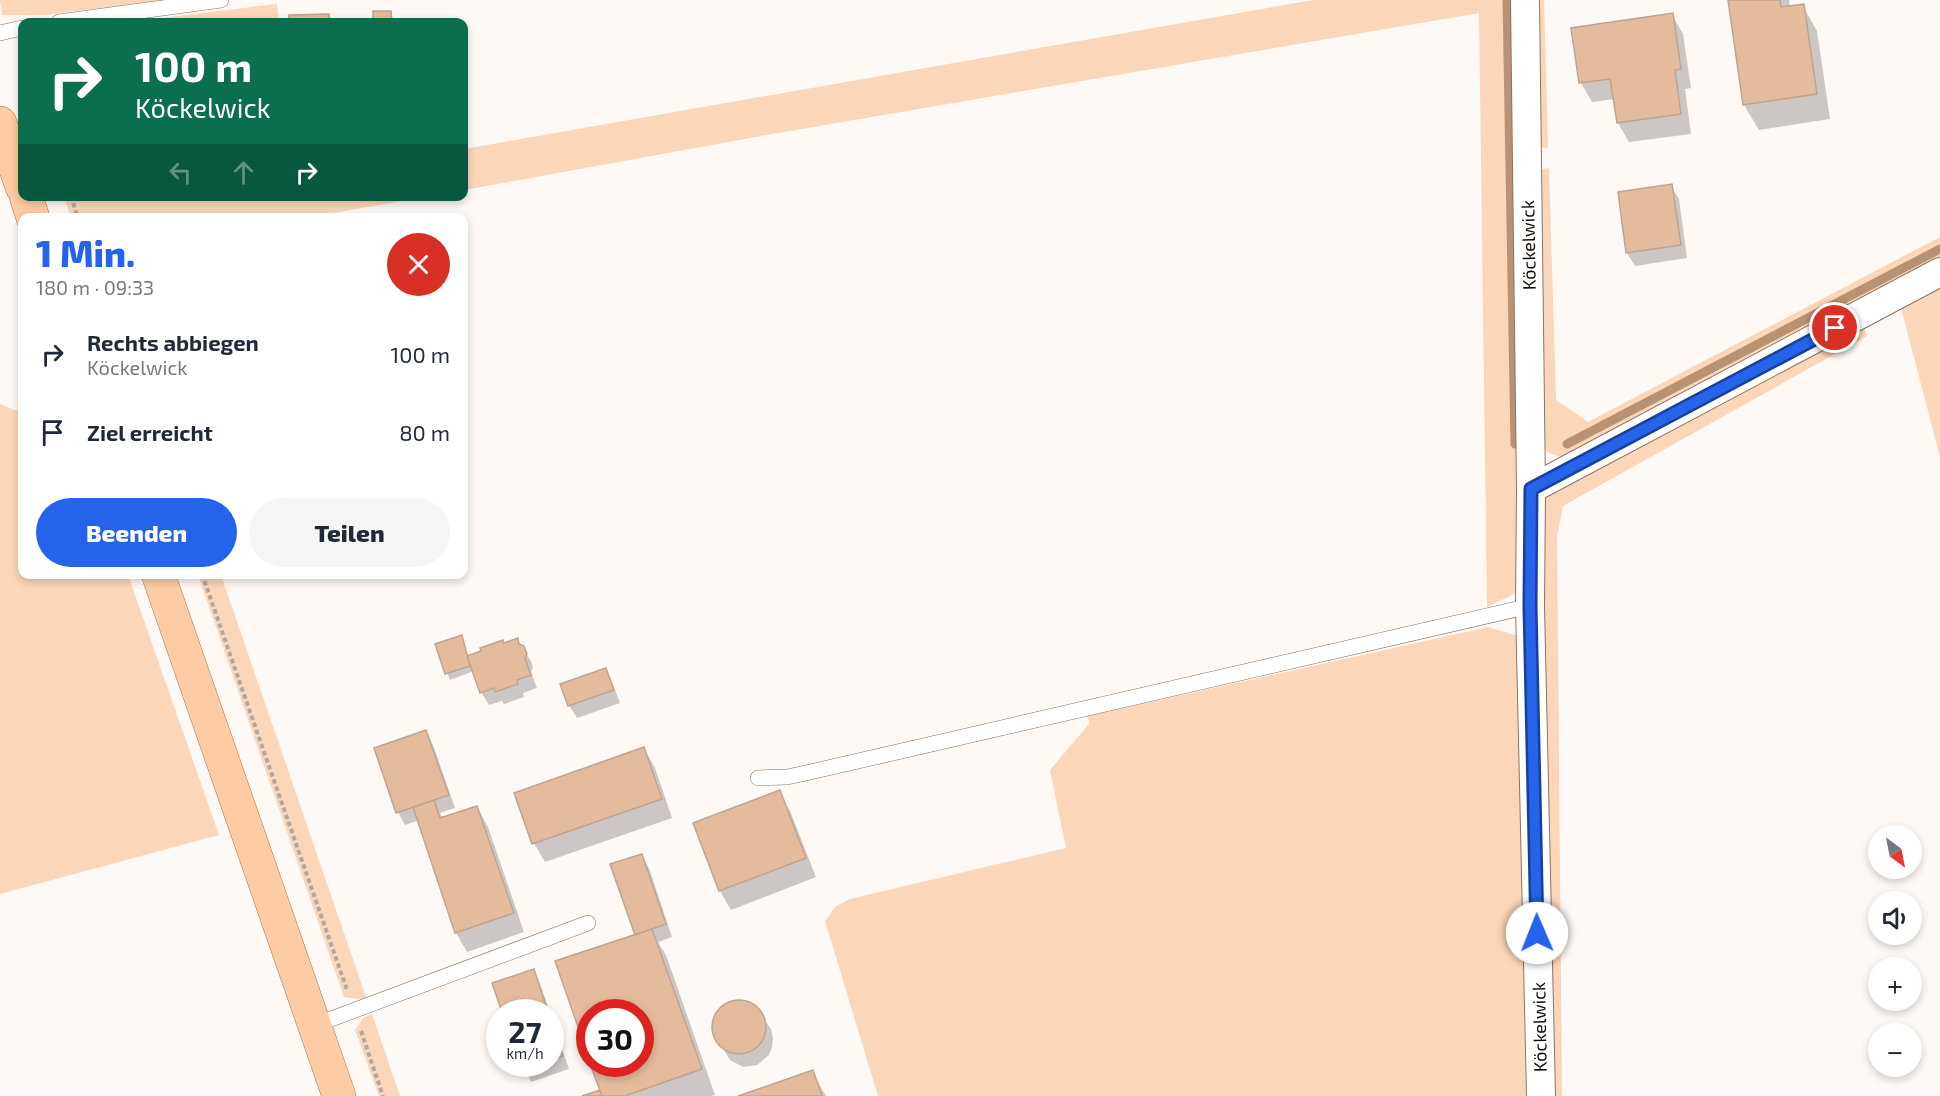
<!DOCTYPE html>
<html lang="de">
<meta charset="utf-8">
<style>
body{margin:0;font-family:"Exo 2",sans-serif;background:#f6f6f7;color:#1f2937;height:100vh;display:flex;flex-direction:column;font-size:22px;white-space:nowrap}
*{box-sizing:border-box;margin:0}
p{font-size:20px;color:#747a83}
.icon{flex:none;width:33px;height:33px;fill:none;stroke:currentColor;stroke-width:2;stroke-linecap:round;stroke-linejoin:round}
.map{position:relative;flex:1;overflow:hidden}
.drawer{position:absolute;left:18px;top:213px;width:450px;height:366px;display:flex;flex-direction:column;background:#fff;border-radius:12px;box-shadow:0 3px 9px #0003}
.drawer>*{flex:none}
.guide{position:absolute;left:18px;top:18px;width:450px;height:183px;border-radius:12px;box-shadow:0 3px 9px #0003;background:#0b6e4f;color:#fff;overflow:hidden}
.needle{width:39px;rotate:148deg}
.buttons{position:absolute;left:1868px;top:825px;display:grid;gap:12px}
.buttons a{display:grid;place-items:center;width:54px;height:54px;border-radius:50%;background:#fff;box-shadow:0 3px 9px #0003;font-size:30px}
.speed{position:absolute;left:486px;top:999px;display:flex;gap:12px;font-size:30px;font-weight:700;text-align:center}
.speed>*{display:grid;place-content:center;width:78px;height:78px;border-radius:50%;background:#fff;box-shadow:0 3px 9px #0003;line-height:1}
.speed small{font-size:15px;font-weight:400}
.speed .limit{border:9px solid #d22;background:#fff;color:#111}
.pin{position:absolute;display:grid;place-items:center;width:51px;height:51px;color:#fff;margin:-26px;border:3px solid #fff;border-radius:50%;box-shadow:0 2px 6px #0007}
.me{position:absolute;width:66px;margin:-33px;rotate:359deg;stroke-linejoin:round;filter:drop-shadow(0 0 4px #0008)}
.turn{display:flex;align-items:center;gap:21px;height:126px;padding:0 18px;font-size:27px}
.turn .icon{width:78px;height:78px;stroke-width:2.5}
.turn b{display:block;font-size:42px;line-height:51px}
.lanes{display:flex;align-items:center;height:57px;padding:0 18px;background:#0003;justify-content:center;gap:30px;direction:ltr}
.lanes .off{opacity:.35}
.round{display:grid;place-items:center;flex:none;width:63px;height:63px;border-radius:32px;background:#f6f6f7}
.overview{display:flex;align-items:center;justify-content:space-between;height:102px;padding:0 18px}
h1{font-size:36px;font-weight:800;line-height:45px;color:#2563eb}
.action{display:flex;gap:12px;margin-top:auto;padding:12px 18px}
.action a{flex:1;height:69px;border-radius:36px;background:#2563eb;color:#fff;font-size:24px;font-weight:800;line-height:69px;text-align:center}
.action a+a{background:#f6f6f7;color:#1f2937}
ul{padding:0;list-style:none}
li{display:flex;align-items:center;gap:18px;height:78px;padding:0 18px}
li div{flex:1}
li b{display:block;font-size:22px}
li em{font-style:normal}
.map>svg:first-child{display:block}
</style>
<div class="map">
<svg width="1940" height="1096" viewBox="0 0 1940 1096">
<rect width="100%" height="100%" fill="#fff9f5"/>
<path fill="#fcd6b9" d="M0,0H167L46,15H2Z
M1313,0H1515L1520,591L1487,607L1479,13L772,134L464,190V149Z
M1533,0H1544L1548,148L1539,147Z
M277,4L279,22H129Z
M1549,168L1556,400L1588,422L1940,237V262L1584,450L1560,457L1547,452L1540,438L1534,175L1543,169Z
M64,197V196L426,197L310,217H71Z
M1940,282V457L1900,304Z
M1863,324L1867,336L1563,506L1557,536L1562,1096H1547L1542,514L1545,498Z
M0,404L22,413V574L128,575L219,835L0,894Z
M198,575H221L367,1000L344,997Z
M1488,627L1518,636L1526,1096H878L825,921L836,906L850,899L1066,848L1050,770L1089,724L1088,716Z
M372,1014L400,1096H379L355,1030L363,1018Z"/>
<path fill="#0003" d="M1729,0H1789L1790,7L1803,6L1817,31L1830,119L1759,130L1744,105Z
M390,12L394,22H375V13Z
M329,15L333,22H290V16Z
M1672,15L1683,34L1691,88L1685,89L1691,134L1629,142L1618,123L1615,99L1592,102L1581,83L1573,29Z
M1671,186L1679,199L1687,258L1635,266L1627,253Z
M461,637L468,657L517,640L531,661L533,667L531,672L537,688L523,693L524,697L504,704L502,701L489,705L481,692L474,671L450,680L437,645Z
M605,670L612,682L620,703L577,718L569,705Z
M425,732L433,745L455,808L440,813L443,819L477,807L488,827L524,932L467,952L456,933L419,820L405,825L398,812Z
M644,749L655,768L672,818L545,862L534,843Z
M779,792L790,811L816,877L731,910L720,891L695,824Z
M641,855L649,868L672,937L658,942L666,955L715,1095L711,1096H603L592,1064H640V1012H590L557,962L637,935Z
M533,971L540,984L550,1012H504L494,984Z
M732,1002L750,1004L757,1009L771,1029L773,1038L772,1047L769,1055L757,1065L743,1067L730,1060L715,1035V1021L718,1013L724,1006Z
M550,1013L569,1069L531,1082L522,1064H550Z
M812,1072L826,1096H743Z"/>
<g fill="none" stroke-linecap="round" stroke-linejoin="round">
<path stroke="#b99173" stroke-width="9" d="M1507,0L1515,444
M1567,444L1940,249"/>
</g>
<path fill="#e5bb9d" stroke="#bfa490" stroke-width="1.5" d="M1728,0H1780L1781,7L1804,4L1817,94L1743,105Z
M373,11H391L392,22H373Z
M1673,13L1681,69L1675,70L1681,114L1617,123L1610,79L1579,83L1571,28Z
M329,14L330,22H289V15Z
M1672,184L1681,245L1626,253L1618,192Z
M462,635L470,666L445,674L435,644Z
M518,638L519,644L524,646L527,654L525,658L531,675L517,680L518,684L495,692L494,688L480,693L467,656L481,651L480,648L503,640L504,643Z
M606,668L614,690L568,706L560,684Z
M426,730L449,795L396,813L374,748Z
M644,747L662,799L532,844L514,793Z
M780,790L806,858L719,891L693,823Z
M434,800L440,818L477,806L514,913L455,933L413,807Z
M642,854L666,924L635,935L610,864Z
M652,929L702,1069L625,1096H602L590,1064H640V1012H590V1061L555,961Z
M534,969L548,1012H502L492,983Z
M712 1027a27 27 0 1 1 54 0a27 27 0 1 1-54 0Z
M550,1018L563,1056L550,1060Z
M520,1064H541L522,1070Z
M813,1070L822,1096H738Z
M600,1090L602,1096H582Z"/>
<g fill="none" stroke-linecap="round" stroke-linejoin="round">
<g stroke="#8c7360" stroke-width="16">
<path id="lane" d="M59,22L221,0
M0,33L22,28
M758,778L787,777L806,773L1530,606
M315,1025L588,923"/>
</g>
<g stroke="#8c7360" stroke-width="30">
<path id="street" d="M1525,0L1531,489L1530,606L1541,1096
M1531,489L1940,272"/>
</g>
<g stroke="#ab7245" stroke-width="34">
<path id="primary" d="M0,123L22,187
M26,196L33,218
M158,574L339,1096"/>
</g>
<path stroke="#aea7a2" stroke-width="4" stroke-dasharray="4.5 3" stroke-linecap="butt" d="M71,196L78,218
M202,574L347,990
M361,1031L383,1096"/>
<use href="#lane" stroke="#fff" stroke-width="15"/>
<use href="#street" stroke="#fff" stroke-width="28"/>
<use href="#primary" stroke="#fecca4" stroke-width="33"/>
</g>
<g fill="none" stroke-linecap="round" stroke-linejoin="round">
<g stroke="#184099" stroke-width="15">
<path id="route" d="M1537,933L1530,606L1531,489L1835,328"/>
</g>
<use href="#route" stroke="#2563eb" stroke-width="10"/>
</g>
<g text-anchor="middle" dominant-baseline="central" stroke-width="4.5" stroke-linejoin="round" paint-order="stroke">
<g font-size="18" fill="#130a04" stroke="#fff">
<text transform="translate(1528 245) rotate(-91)">Köckelwick</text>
<text transform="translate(1539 1027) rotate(-91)">Köckelwick</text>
</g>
</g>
</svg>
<div class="buttons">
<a><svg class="needle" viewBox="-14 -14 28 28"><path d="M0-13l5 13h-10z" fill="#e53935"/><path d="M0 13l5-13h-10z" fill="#747a83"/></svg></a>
<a><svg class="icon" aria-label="sound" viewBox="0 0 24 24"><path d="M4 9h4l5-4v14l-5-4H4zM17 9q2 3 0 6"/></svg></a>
<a>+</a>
<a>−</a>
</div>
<div class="speed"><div>27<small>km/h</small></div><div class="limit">30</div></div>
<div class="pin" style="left:1835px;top:328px;background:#d93025"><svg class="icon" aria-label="arrive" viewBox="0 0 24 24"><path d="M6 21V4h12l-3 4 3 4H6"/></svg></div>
<svg class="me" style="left:1537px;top:933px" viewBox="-20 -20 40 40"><circle r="19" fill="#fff"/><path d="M0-13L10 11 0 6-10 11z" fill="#2563eb"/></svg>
<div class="guide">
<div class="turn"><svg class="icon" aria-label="right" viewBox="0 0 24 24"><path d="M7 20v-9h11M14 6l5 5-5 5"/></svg><div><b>100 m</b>Köckelwick</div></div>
<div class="lanes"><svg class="icon off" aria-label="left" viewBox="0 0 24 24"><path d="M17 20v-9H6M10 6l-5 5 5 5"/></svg><svg class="icon off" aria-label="ahead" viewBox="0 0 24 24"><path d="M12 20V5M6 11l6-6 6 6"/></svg><svg class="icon" aria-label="right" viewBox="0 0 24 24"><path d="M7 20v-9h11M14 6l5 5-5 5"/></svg></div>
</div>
<section class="drawer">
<div class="overview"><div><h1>1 Min.</h1><p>180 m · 09:33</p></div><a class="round" style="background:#d93025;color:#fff"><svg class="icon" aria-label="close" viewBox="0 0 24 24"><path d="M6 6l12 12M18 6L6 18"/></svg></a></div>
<ul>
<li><svg class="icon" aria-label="right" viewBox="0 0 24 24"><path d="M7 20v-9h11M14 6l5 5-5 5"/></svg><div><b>Rechts abbiegen</b><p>Köckelwick</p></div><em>100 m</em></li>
<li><svg class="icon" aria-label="arrive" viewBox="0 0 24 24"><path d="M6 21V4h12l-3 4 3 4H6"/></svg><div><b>Ziel erreicht</b></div><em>80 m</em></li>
</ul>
<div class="action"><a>Beenden</a><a>Teilen</a></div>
</section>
</div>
